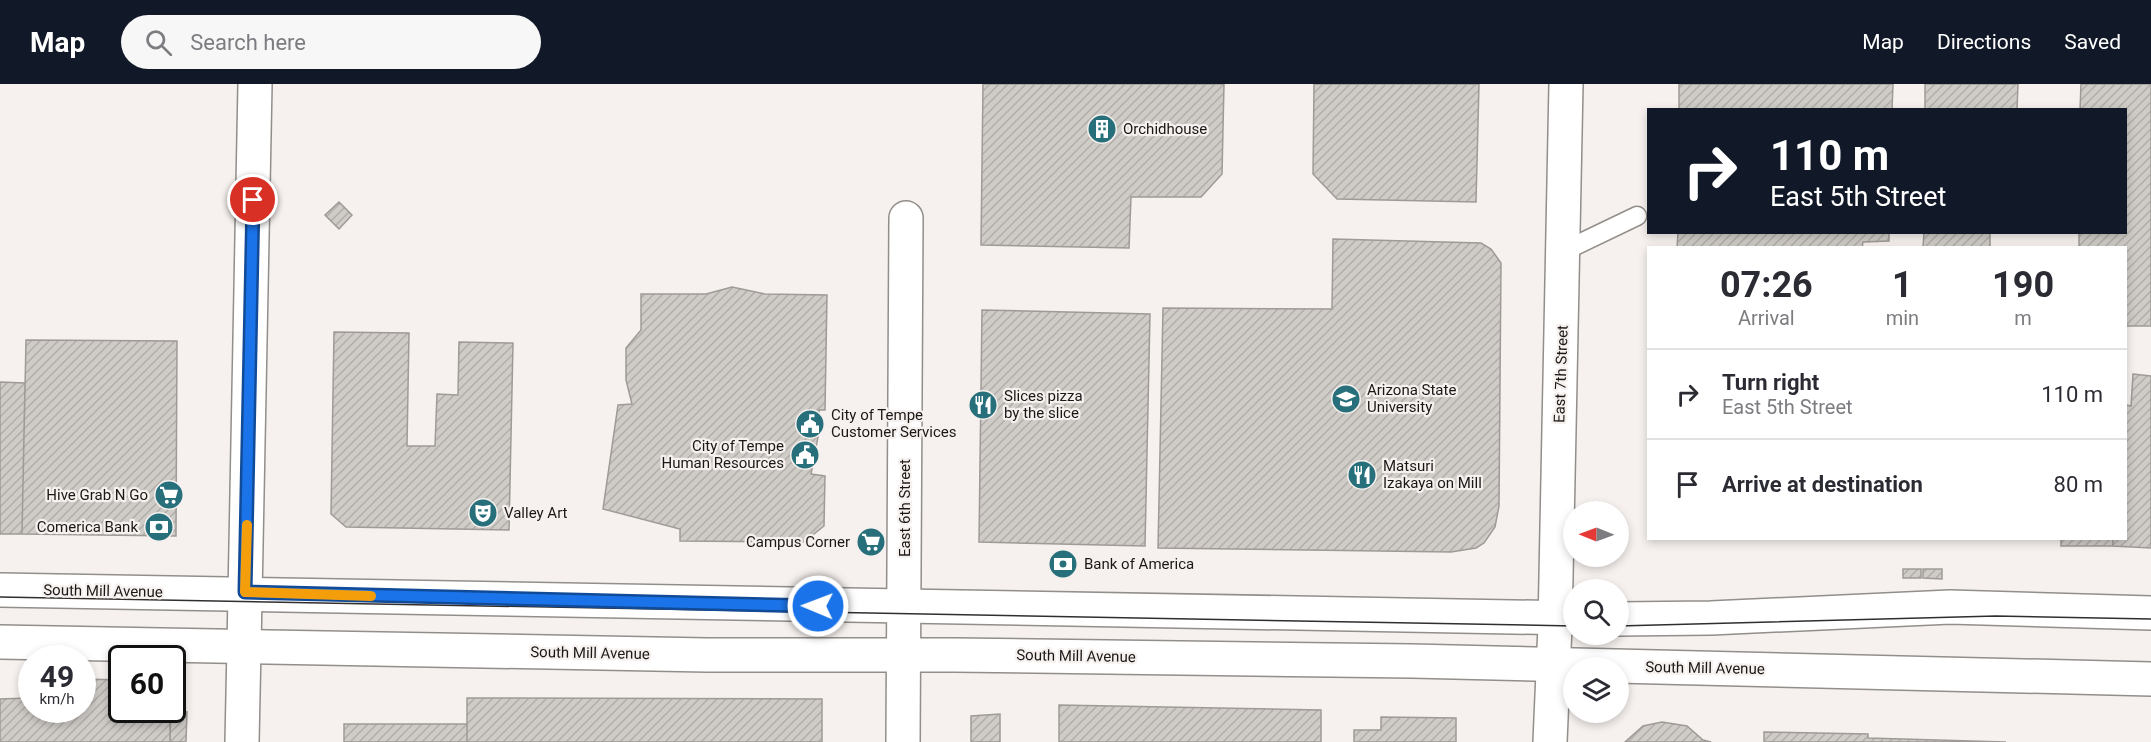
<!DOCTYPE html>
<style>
body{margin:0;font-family:Roboto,sans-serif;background:#f7f7f7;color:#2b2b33;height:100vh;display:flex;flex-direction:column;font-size:22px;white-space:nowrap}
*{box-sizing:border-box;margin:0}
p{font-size:20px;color:#7c7c81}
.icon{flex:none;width:33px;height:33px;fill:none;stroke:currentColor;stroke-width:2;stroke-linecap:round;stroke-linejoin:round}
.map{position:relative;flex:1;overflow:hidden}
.drawer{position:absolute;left:1647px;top:162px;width:480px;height:294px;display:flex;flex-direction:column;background:#fff;border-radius:0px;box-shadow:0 3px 9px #0003}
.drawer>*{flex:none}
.guide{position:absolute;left:1647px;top:24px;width:480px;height:126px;border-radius:0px;box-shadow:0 3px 9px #0003;background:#111827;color:#fff;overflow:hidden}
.needle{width:39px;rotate:271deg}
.buttons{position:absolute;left:1563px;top:417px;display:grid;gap:12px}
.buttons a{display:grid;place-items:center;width:66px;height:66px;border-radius:50%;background:#fff;box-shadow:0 3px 9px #0003;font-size:30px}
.speed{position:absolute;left:18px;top:561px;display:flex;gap:12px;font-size:30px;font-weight:700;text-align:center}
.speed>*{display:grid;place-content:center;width:78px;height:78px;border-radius:50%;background:#fff;box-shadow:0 3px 9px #0003;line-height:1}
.speed small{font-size:15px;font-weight:400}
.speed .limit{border:3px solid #111;border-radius:9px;background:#fff;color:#111}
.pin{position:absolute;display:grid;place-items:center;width:51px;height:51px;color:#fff;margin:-26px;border:3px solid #fff;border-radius:50%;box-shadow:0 2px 6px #0007}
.me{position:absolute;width:66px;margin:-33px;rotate:271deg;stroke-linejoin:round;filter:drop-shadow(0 0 4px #0008)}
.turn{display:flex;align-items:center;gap:21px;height:126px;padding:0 24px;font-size:27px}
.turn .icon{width:78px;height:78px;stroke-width:2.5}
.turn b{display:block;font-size:42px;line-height:51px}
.eta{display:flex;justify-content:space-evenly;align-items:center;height:102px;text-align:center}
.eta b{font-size:36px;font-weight:700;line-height:42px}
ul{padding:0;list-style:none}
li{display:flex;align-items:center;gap:18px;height:90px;padding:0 24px;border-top:2px solid #e1e1e2}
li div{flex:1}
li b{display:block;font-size:22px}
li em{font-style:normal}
header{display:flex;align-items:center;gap:36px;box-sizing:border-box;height:84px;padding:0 30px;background:#111827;color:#fff}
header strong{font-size:28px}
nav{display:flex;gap:33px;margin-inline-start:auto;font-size:21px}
.search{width:420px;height:54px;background:#f7f7f7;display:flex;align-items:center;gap:15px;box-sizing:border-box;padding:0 21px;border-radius:33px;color:#7c7c81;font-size:22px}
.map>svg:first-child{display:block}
</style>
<header>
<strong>Map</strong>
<div class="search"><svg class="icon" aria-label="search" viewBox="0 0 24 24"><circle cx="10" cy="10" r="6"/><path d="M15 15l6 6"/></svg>Search here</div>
<nav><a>Map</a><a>Directions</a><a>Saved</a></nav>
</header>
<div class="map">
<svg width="2151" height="658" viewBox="0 0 2151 658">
<defs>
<pattern id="building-hatch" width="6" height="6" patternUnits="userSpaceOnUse" patternTransform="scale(1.5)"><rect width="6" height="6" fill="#cfcbc7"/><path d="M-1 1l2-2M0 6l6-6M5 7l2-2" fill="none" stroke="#b1aeaa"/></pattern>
</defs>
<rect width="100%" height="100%" fill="#f6f1ee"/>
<path fill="url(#building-hatch)" stroke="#9f9a97" stroke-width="1.5" d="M983,0H1224L1222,90L1201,113H1131L1129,164L981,161Z
M1314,0H1479L1476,118L1337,115L1313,90Z
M1679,0H1893L1892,26H1679Z
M1925,0H2018L2017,26H1925Z
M2081,0H2151V242H2126V164H2079V148H2126V26H2080Z
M339,118L352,131L339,145L325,131Z
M1678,148H1889V157L1863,158L1862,164H1677Z
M1924,148H1990V164H1923Z
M1333,155L1481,159L1491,165L1501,179L1499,422L1495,443L1484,459L1476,464L1451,468L1158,464L1163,224L1332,225Z
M732,203L765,210L827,211L825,326H819L818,353L811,390L825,392L824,442L804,458L680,457V445L603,425L618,321L632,320L626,296V264L641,246V210H706Z
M982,226L1150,230L1145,462L979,458Z
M334,248L409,249L407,362H435L437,310L458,311L459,258L513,259L509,446L346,443L331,430Z
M26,256L177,257L176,452L22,450Z
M2133,290L2151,292V464L2113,462V454H2126V321L2131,322Z
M0,298L25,299L22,450H0Z
M2061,454H2113V462H2061Z
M1903,485H1921V494H1903Z
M1923,485H1942V495L1923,494Z
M82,595L122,596V626H171L170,658H0V615L27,614V605H32V626H82Z
M467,614L822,615V658H467Z
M1059,621L1321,626V658H1059Z
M170,626L187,628L186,658H170Z
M1000,630V658H971V632Z
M1381,633L1456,634V658H1354V646H1381Z
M1662,638L1687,642L1703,656L1711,658H1625L1643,642Z
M344,640H467V658H344Z
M1764,648L1868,650V654L2006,658H1764Z"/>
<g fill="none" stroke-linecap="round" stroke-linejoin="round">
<g stroke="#928e8a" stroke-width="21">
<path id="lane" d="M1564,167L1637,132"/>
</g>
<g stroke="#928e8a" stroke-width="36">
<path id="street" d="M242,658L244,563
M903,658L906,134
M1550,658L1555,542L1566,0"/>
</g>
<g stroke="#928e8a" stroke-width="36">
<path id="secondary" d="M244,563L255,0"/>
</g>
<g stroke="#928e8a" stroke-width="36">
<path id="primary" d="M0,506L1574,534
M1618,535L1711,534L1950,523L2151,529
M0,558L707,571H954L1412,577L2151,595"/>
</g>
<use href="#lane" stroke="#fff" stroke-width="18"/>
<use href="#street" stroke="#fff" stroke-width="33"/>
<use href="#secondary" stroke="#fff" stroke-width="33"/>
<use href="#primary" stroke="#fff" stroke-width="33"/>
<path stroke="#312e2d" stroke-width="1.5" d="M0,513L1574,542
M1618,542L1996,532L2151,535"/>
</g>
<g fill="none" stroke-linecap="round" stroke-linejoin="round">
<g stroke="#114b97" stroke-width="15">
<path id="route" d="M253,116L245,508L818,522"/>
</g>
<use href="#route" stroke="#1a73e8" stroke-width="10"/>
<path stroke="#f59e0b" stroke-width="10" d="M247,441L245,508L371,512"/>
</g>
<defs>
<g id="building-disc" transform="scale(1.5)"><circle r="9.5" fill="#276f7a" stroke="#f6f1ee"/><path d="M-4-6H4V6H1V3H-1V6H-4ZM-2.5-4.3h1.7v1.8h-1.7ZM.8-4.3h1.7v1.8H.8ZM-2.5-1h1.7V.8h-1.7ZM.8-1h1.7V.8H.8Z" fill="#fff"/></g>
<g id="university-disc" transform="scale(1.5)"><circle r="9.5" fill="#276f7a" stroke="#f6f1ee"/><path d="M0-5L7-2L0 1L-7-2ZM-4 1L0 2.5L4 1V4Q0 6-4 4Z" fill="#fff"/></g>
<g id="restaurant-disc" transform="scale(1.5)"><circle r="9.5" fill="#276f7a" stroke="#f6f1ee"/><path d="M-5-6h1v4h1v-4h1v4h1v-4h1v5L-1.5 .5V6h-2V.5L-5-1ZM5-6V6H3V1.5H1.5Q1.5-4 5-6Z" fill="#fff"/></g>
<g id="civic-disc" transform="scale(1.5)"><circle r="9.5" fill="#276f7a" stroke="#f6f1ee"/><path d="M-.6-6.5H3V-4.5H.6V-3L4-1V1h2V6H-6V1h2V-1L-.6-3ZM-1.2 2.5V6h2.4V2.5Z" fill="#fff"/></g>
<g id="supermarket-disc" transform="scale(1.5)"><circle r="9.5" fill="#276f7a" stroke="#f6f1ee"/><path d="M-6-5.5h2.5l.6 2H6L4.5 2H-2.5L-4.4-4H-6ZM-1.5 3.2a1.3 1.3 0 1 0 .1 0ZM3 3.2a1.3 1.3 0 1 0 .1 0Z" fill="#fff"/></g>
<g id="theatre-disc" transform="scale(1.5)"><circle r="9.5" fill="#276f7a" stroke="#f6f1ee"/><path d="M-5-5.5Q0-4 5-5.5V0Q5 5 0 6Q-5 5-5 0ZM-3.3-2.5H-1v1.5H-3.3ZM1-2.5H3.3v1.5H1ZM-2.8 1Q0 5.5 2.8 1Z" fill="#fff"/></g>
<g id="bank-disc" transform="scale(1.5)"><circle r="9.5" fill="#276f7a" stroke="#f6f1ee"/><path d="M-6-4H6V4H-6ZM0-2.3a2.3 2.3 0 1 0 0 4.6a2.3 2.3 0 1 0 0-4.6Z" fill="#fff"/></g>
</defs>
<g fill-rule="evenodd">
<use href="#building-disc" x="1102" y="45"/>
<use href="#university-disc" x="1346" y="315"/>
<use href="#restaurant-disc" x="983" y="321"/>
<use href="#civic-disc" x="810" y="340"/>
<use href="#civic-disc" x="805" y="371"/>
<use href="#restaurant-disc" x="1362" y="391"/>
<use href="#supermarket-disc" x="169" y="411"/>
<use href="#theatre-disc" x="483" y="429"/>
<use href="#bank-disc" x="159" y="443"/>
<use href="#supermarket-disc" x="871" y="458"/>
<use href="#bank-disc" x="1063" y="480"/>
</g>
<g text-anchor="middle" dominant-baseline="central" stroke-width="4.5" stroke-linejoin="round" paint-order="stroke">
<g font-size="15" fill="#1a1817" stroke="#f6f1ee" text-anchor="start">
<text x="1123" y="45">Orchidhouse</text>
<text x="1367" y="306">Arizona State<tspan x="1367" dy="17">University</tspan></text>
<text x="1004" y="312">Slices pizza<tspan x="1004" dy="17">by the slice</tspan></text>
<text x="831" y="331">City of Tempe<tspan x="831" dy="17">Customer Services</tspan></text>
<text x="784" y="362" text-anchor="end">City of Tempe<tspan x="784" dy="17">Human Resources</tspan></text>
<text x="1383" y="382">Matsuri<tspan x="1383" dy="17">Izakaya on Mill</tspan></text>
<text x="148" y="411" text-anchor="end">Hive Grab N Go</text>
<text x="504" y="429">Valley Art</text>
<text x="138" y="443" text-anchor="end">Comerica Bank</text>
<text x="850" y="458" text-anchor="end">Campus Corner</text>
<text x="1084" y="480">Bank of America</text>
</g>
<g font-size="15" fill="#1a1817" stroke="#f6f1ee">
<text transform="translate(1561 290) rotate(-88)">East 7th Street</text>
<text transform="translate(905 424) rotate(-90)">East 6th Street</text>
<text transform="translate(103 507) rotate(1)">South Mill Avenue</text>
<text transform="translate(590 569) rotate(1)">South Mill Avenue</text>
<text transform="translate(1076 572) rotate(1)">South Mill Avenue</text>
<text transform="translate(1705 584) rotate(1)">South Mill Avenue</text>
</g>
</g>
</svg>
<div class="buttons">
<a><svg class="needle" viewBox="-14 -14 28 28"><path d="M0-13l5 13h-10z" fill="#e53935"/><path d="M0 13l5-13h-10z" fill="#7c7c81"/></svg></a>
<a><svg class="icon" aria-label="search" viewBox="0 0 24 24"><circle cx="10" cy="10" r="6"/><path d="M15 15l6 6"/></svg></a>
<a><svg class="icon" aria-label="layers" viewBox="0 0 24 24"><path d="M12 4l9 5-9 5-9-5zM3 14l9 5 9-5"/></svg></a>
</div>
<div class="speed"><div>49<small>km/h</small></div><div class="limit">60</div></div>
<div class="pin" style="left:253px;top:116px;background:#d93025"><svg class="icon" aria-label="arrive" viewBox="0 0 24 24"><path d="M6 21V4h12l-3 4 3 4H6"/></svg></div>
<svg class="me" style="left:818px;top:522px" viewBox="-20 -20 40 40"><circle r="17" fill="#1a73e8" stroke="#fff" stroke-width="3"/><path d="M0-11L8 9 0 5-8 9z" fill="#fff"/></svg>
<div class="guide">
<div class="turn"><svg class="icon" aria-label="right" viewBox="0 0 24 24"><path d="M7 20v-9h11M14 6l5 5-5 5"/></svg><div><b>110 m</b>East 5th Street</div></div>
</div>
<section class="drawer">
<div class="eta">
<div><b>07:26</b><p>Arrival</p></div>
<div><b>1</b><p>min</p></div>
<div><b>190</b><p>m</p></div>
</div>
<ul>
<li><svg class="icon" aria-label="right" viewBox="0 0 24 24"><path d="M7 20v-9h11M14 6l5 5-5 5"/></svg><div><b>Turn right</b><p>East 5th Street</p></div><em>110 m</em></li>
<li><svg class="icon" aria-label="arrive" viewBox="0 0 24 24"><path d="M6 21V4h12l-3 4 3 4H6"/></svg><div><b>Arrive at destination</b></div><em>80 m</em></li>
</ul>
</section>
</div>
